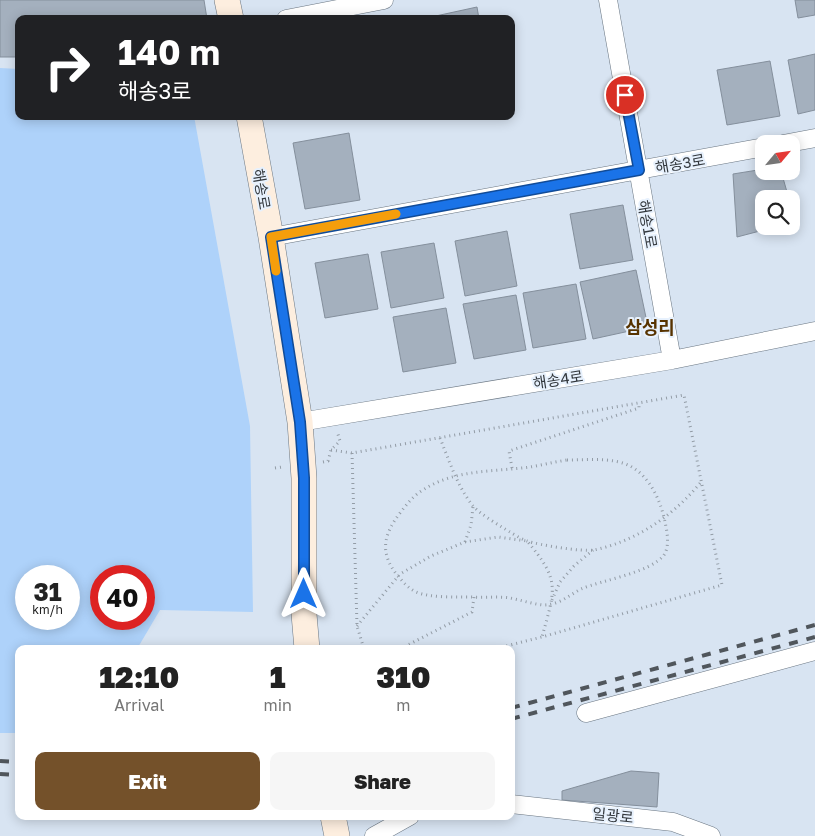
<!DOCTYPE html>
<meta charset="utf-8">
<style>
body{margin:0;font-family:"Golos Text","Noto Sans KR",sans-serif;background:#f6f6f6;color:#222;height:100vh;display:flex;flex-direction:column;font-size:19px;white-space:nowrap}
*{box-sizing:border-box;margin:0}
p{font-size:16px;color:#767676}
.icon{flex:none;width:28px;height:28px;fill:none;stroke:currentColor;stroke-width:2;stroke-linecap:round;stroke-linejoin:round}
.map{position:relative;flex:1;overflow:hidden}
.details{position:absolute;left:15px;top:645px;width:500px;height:175px;display:flex;flex-direction:column;background:#fff;border-radius:10px;box-shadow:0 2px 12px #0003}
.details>*{flex:none}
.guide{position:absolute;left:15px;top:15px;width:500px;height:105px;border-radius:10px;box-shadow:0 2px 12px #0003;background:#202124;color:#fff;overflow:hidden}
.needle{width:32px;rotate:61deg}
.fabs{position:absolute;left:755px;top:135px;display:grid;gap:10px}
.fabs a{display:grid;place-items:center;width:45px;height:45px;border-radius:10px;background:#fff;box-shadow:0 2px 12px #0003;font-size:25px}
.speed{position:absolute;left:15px;top:565px;display:flex;gap:10px;font-size:25px;font-weight:700;text-align:center}
.speed>*{display:grid;place-content:center;width:65px;height:65px;border-radius:50%;background:#fff;box-shadow:0 2px 12px #0003;line-height:1}
.speed small{font-size:12px;font-weight:400}
.speed .limit{border:8px solid #d22;background:#fff;color:#111}
.pin{position:absolute;display:grid;place-items:center;width:42px;height:42px;color:#fff;margin:-21px;border:2px solid #fff;border-radius:50%;box-shadow:0 1px 5px #0007}
.me{position:absolute;width:55px;margin:-28px;rotate:0deg;stroke-linejoin:round;filter:drop-shadow(0 0 4px #0008)}
.turn{display:flex;align-items:center;gap:18px;height:105px;padding:0 20px;font-size:22px}
.turn .icon{width:65px;height:65px;stroke-width:2.5}
.turn b{display:block;font-size:35px;line-height:42px}
.eta{display:flex;justify-content:space-evenly;align-items:center;height:85px;text-align:center}
.eta b{font-size:30px;font-weight:800;line-height:35px}
.action{display:flex;gap:10px;margin-top:auto;padding:10px 20px}
.action a{flex:1;height:58px;border-radius:10px;background:#74512a;color:#fff;font-size:20px;font-weight:800;line-height:58px;text-align:center}
.action a+a{background:#f6f6f6;color:#222}
.map>svg:first-child{display:block}
</style>
<div class="map">
<svg width="815" height="836" viewBox="0 0 815 836">
<rect width="100%" height="100%" fill="#d8e4f2"/>
<path fill="#aed2fa" fill-rule="evenodd" d="M0,68L19,69V116H194L250,426L253,612L160,610L137,649H19V733H0ZM26,576H69V619H26ZM101,576H144V619H101Z"/>
<path fill="#a4b0be" stroke="#848f9c" d="M0,0H204L207,19H19V57H0Z
M795,0H815V15L798,18Z
M477,7L479,19H422Z
M815,54V110L798,114L788,60Z
M770,61L780,116L727,125L717,70Z
M349,133L360,200L305,209L293,143Z
M764,169V171H781L789,199H764V226H779L737,237L733,174Z
M623,205L633,260L580,269L570,214Z
M791,208L795,222L791,223Z
M507,231L517,286L465,296L455,241Z
M434,243L444,298L391,308L381,252Z
M368,254L378,309L325,318L315,263Z
M636,270L648,327L593,339L580,282Z
M576,284L586,339L533,348L523,293Z
M516,295L526,350L474,359L463,304Z
M446,308L456,363L403,372L393,317Z
M631,771L659,773L657,807L562,800V791Z"/>
<g fill="none" stroke-linecap="round" stroke-linejoin="round">
<g stroke="#6a7682" stroke-width="19">
<path id="street" d="M608,0L672,360
M286,19L384,0
M783,144L815,138
M271,237L764,147
M300,422L672,360L815,331
M586,713L815,651
M511,804L673,822L711,836
M374,836L410,816"/>
</g>
<g stroke="#6a7682" stroke-width="26">
<path id="secondary" d="M227,0L231,19
M249,116L271,237L300,422L304,478V614L307,649
M333,816L337,836"/>
</g>
<path stroke="#939ca6" stroke-width="3" stroke-dasharray="1 4" stroke-linecap="butt" d="M331,450L352,453L684,395L722,585L542,637L494,649
M352,453L357,626L364,649
M567,460C584,460 602,458 619,462C646,468 660,497 665,522C667,531 670,546 664,555C650,573 602,580 581,589C568,596 559,605 543,605C532,604 521,600 510,598C498,596 485,598 472,597C457,597 430,598 416,592C408,588 403,582 397,575C379,552 384,534 400,513C407,504 413,496 423,490C455,469 494,472 530,467C542,465 554,462 567,460Z
M323,462L328,461L331,450L340,441L337,431
M275,468L282,467
M512,468L509,451L639,408V403
M465,542L471,525L473,507
M552,600L560,582L574,566L593,550
M400,649L472,612L474,597"/>
<use href="#street" stroke="#fff" stroke-width="18"/>
<use href="#secondary" stroke="#fdeedf" stroke-width="25"/>
<path stroke="#50565c" stroke-width="4" stroke-dasharray="9 9" stroke-linecap="butt" d="M511,708L815,625
M511,719L815,637
M0,761L19,762
M0,774L19,775"/>
<path stroke="#939ca6" stroke-width="3" stroke-dasharray="1 4" stroke-linecap="butt" d="M440,438C449,460 457,486 473,506C480,514 500,526 510,532C515,535 521,539 527,541C539,545 582,552 594,550C637,541 674,515 701,482
M357,626L400,574L431,556L465,542L498,537L527,541C561,581 555,589 542,637"/>
</g>
<g fill="none" stroke-linecap="round" stroke-linejoin="round">
<g stroke="#114b97" stroke-width="12">
<path id="route" d="M304,594V478L300,422L271,237L639,170L625,95"/>
</g>
<use href="#route" stroke="#1a73e8" stroke-width="9"/>
<path stroke="#f59e0b" stroke-width="9" d="M276,271L271,237L396,214"/>
</g>
<g text-anchor="middle" dominant-baseline="central" stroke-width="4" stroke-linejoin="round" paint-order="stroke">
<g font-size="15" fill="#34393e" stroke="#e7f1fd">
<text transform="translate(680 163) rotate(-10)">해송3로</text>
<text transform="translate(262 189) rotate(80)">해송로</text>
<text transform="translate(648 224) rotate(80)">해송1로</text>
<text transform="translate(558 379) rotate(-9)">해송4로</text>
<text transform="translate(613 815) rotate(6)">일광로</text>
</g>
<g font-size="18" font-weight="bold" fill="#573300" stroke="#e7f1fd">
<text x="650" y="327">삼성리</text>
</g>
</g>
</svg>
<div class="fabs">
<a><svg class="needle" viewBox="-14 -14 28 28"><path d="M0-13l5 13h-10z" fill="#e53935"/><path d="M0 13l5-13h-10z" fill="#767676"/></svg></a>
<a><svg class="icon" aria-label="search" viewBox="0 0 24 24"><circle cx="10" cy="10" r="6"/><path d="M15 15l6 6"/></svg></a>
</div>
<div class="speed"><div>31<small>km/h</small></div><div class="limit">40</div></div>
<div class="pin" style="left:625px;top:95px;background:#d93025"><svg class="icon" aria-label="arrive" viewBox="0 0 24 24"><path d="M6 21V4h12l-3 4 3 4H6"/></svg></div>
<svg class="me" style="left:304px;top:594px" viewBox="-20 -20 40 40"><path d="M0-17L14 15 0 8-14 15z" fill="#1a73e8" stroke="#fff" stroke-width="4"/></svg>
<div class="guide">
<div class="turn"><svg class="icon" aria-label="right" viewBox="0 0 24 24"><path d="M7 20v-9h11M14 6l5 5-5 5"/></svg><div><b>140 m</b>해송3로</div></div>
</div>
<section class="details">
<div class="eta">
<div><b>12:10</b><p>Arrival</p></div>
<div><b>1</b><p>min</p></div>
<div><b>310</b><p>m</p></div>
</div>
<div class="action"><a>Exit</a><a>Share</a></div>
</section>
</div>
